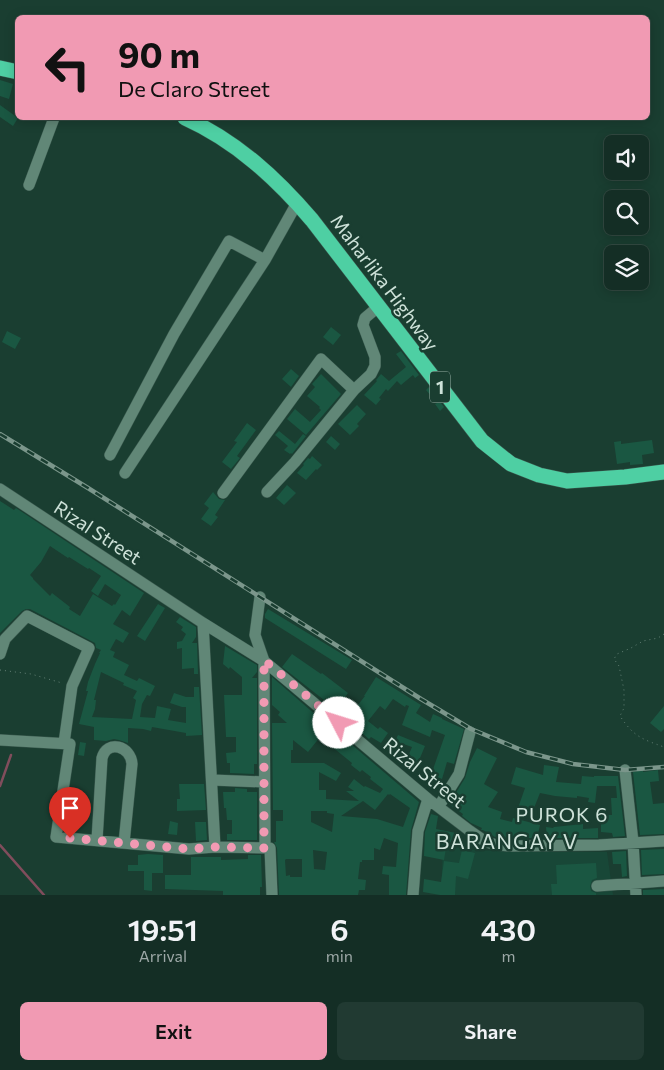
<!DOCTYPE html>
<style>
body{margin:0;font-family:Commissioner,sans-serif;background:#213a32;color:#f1f3f6;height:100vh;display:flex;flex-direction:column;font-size:19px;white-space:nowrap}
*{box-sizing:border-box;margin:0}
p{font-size:16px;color:#9da8a7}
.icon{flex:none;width:28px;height:28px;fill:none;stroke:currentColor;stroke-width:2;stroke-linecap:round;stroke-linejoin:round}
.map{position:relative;height:895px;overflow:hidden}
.side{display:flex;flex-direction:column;background:#142e25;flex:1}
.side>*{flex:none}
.guide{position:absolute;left:15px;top:15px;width:635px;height:105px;border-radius:8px;box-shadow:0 2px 12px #0003,0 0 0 1px #334a42;background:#f19ab3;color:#111;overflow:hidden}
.fabs{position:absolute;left:604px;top:135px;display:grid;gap:10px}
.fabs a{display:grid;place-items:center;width:45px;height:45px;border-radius:8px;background:#142e25;box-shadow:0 2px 12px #0003,0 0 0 1px #334a42;font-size:25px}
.pin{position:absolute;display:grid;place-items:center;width:42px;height:42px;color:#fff;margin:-51px -21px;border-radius:50% 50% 50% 0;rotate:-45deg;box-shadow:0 0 5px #0007}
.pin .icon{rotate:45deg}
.me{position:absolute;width:55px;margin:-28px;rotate:310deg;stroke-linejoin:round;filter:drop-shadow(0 0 4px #0008)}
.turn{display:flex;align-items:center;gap:18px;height:105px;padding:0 20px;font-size:22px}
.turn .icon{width:65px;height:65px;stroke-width:2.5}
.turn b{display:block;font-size:35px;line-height:42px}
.eta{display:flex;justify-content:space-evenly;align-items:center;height:85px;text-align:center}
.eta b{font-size:30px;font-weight:600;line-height:35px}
.cta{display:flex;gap:10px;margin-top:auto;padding:10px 20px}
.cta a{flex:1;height:58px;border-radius:8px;background:#f19ab3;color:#111;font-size:20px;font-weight:600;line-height:58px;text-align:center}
.cta a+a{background:#213a32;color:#f1f3f6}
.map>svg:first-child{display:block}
</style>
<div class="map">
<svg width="664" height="895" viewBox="0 0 664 895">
<rect width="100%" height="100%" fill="#1a3e31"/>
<path fill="#184737" d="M443,845L476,850L531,852H607L613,895H441Z"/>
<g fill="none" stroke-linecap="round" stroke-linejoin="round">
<path stroke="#804d5c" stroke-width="2.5" d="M0,786L11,755
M0,845L44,895"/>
</g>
<path fill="#1a5742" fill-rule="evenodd" d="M0,80L13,84L9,99L0,96Z
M0,105L18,118L13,126L0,117Z
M331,327L341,335L333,345L323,337Z
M7,331L21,338L15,349L2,342Z
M401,351L419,375L415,378L413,375L401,385L397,381L388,391L386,389L379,398L381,399L376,405L364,395L377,381L376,380L381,374L389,381L406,367L396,354Z
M291,369L299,376L291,387L282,379Z
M321,374L341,394L306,435L287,419L295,409L310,422L321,410L319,408L320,407L307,396L315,387L312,384Z
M429,387L444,407L440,411L435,404L437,403L426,390Z
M357,405L366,414L357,424L359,426L350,435L338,424Z
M247,423L256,430L237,456L240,458L231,469L222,462L237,442L234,441Z
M279,431L295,444L303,434L306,436L292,454L291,453L290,454L284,450L288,446L275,435Z
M331,436L340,444L335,450L326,442Z
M652,440L654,453L642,455L643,464L630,465V462L617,464L614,442L621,441V444Z
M312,456L322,465L317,470L316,469L306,480L297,473L304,465L303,464L308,458L310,459Z
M287,485L296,493L284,505L276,498Z
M213,492L219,499L225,500L215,515L218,517L211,526L201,519L209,508L204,504Z
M0,501L14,510L16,508L144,593L130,616L122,610L113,624L129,633L123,643L116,639L110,650L115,652L113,657L129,665L124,675L137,681L139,678L155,686L150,696L147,695L142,704L140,717L155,718L157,706L171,709L168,720L186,723V707H182L170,703L174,693L186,697H194V687H199L202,735L186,736V733L152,727L151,731L143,729L128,728V743L119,740L114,739L106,741L94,740V727L79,724L88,691H86L88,682L95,664L100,653H99L101,650L96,648L95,643L30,609H26L22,611L0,633ZM50,546L68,558L69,557L88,569L89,568L101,576L91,591L98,596L105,584L121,595L115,605L114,604L112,606L93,594L80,616L69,609L70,607L52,593L50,596L33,579V578L30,575L41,562ZM101,672L124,683L123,685L137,691L133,698L136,700L132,719L92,717L95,709L96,700H94Z
M158,604L165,608L145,641L137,636Z
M268,609L352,660L346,669L265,618V614Z
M180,617L196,627V637L192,643H197L198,674H194V668L182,669V648L177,649V642L182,641L186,634L181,630L183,627L176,622Z
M225,646L257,665V672L252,678H257V764H254V774L230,773V763H227L226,753L236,752V737H226L224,695H242V677L230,667L229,669L223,664Z
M292,654L321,674L322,673L348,693L338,707L326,698L324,700L282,667Z
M272,677L317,716L316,718L329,729L331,727L419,802L411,830L406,895H389V875L382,874L383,866L396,867L398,843L384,838L380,850L374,848V860H362V862H360L358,879L366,880L365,890H359L358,895H279L277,848L274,842H276V821H283V810H273L272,723H287L278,715L280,712L272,705ZM320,737L352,763L351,765L360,772L362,770L371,777L370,779L383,789L380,793L365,786L364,787L354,779L348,787L354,791H346L359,801L326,799V790H319V772L336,781L341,773L324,763H291V750H293V740L308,752ZM388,794L389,795L390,794L410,808L403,827L377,819L341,816L363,801L375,810ZM311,811H327V813L334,814L332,832L311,822ZM313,850L327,852L325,870L314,869ZM286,859H302V877H290V875L286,876L285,860Z
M376,677L421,705L416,713L430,722L433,714L442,718V719L464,729L454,764L447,762L442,779L431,775L445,735L432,730L430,737L402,725L409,706L406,705L405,707L393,699L385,710L380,706L368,721L378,729L380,727L388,733L381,743L371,737L369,739L346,720L365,696H364Z
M664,706V729L661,732L650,723Z
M398,735L425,746L415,770L404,766L412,747L395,741Z
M80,742L86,743L84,756L78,755Z
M477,748L497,758L484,784L498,792L488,807L502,812L500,819L512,822L513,818L540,825L537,838H528L521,837V838H512L495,837L483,830H481L482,828L471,823L462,816L463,814L449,804L465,778L470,762Z
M544,765L559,767L556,782L581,784L582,776L594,777V776H618L625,836L613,837L612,833L601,832V815H612L611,798H617L616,786H597L595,803L588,802L589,798L577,796V798L555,796L540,793L532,813L518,808L525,788L511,784L516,767L543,775Z
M643,770V772L658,770L659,781L650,782L653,804L664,803V834L640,835L633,772Z
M179,784H204L206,810L177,811V799H180Z
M235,788L247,789V792H257V840H227V834H232V820H227L226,808H224L223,792H235Z
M431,814L438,816L436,829L461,834L459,845L447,842L444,860L424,856L425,832Z
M170,821L178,823L177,835L168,834Z
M195,822H206L207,840L196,841Z
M583,824V829L598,828V838H547L546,827L553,828L554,827Z
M664,849V874L642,875L641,850Z
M462,850L475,853L468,879L456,876L455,895H440L423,892L424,879L441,882L444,861L459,863Z
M626,851L627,876L622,877L621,864H613L612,852Z
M148,854L163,855V873H152V891L144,890V871H128V865H138V855Z
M248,855H261L262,887H260V895H223V891L165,889V875H191V857H221V860L248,859Z
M596,863L597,878L592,880L590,886L591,891L596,893V895H552L551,884H557L556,865Z
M664,889V895H643V890Z"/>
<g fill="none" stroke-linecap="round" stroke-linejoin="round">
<g stroke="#3a594e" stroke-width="12">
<path id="minor" d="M29,185L54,118
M110,455L174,334L229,241L265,260
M125,473L265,260L297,203
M0,489L203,623L264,661L428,799L470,831L486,842L497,845L512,846L599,845L664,841
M267,492L295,462L354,390L371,374L375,366V357L363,325L365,318L378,307
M223,493L321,359L354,390
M260,597L255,635L264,661L265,848H270L272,895
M203,623L215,847
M0,654L5,639L27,616L89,648L72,686L64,743
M0,740L70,744L56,837L189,849L215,847L270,848
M625,770L633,842L636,895
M212,780L264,782
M439,806L459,774L470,732
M97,840L102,758C107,739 131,746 132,764L124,843
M597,886L664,881
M413,895L418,831L428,799"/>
</g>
<g stroke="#3a594e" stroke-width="16">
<path id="highway" d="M0,68L18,72
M185,118C236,141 276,178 312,220L482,441L511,464L539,475L567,481L625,477L664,472"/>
</g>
<path stroke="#648176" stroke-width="1" stroke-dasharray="1 4" stroke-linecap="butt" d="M664,634L658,638L643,641L631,648L617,654L614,659L619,666L624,690V708L620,716C634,737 642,739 664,747
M0,670L31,674L62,683"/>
<use href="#minor" stroke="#618777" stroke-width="11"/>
<use href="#highway" stroke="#4ecfa3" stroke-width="15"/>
<g stroke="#7b968b" stroke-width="4.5">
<path id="rail" d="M0,434L88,488L421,699L471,729L526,752L573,764L625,770L664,767"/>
</g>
<use href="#rail" stroke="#1a3e31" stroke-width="2.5" stroke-dasharray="8" stroke-linecap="butt"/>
</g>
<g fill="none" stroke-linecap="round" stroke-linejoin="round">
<path stroke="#f19ab3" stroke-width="9" stroke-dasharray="0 16.2" d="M70,838L189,849L215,847L264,848V660L339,723"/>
</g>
<g text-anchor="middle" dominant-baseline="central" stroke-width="5" stroke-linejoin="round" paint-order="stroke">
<rect fill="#1a3e31" stroke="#98b1a7" stroke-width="1" x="430" y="371.5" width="20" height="31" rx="4"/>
<g font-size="18" font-weight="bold" fill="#cee2d9">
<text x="440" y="387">1</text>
</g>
<g font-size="19" fill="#cee2d9" stroke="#1a3e31">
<text transform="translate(385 282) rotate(53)">Maharlika Highway</text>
<text transform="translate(98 532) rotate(33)">Rizal Street</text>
<text transform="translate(425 772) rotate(39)">Rizal Street</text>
</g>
<g font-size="20" letter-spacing="1" fill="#cee2d9" stroke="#1a3e31">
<text x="562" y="814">PUROK 6</text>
</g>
<g font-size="21" letter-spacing="1" fill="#cee2d9" stroke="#1a3e31">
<text x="507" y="840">BARANGAY V</text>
</g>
</g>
</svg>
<div class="fabs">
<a><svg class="icon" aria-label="sound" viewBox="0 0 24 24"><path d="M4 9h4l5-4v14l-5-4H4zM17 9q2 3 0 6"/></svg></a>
<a><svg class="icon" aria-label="search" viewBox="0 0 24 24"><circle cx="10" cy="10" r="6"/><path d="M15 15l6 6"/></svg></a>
<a><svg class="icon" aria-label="layers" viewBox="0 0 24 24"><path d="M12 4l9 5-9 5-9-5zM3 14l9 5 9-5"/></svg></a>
</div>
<div class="pin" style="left:70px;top:838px;background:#d93025"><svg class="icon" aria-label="arrive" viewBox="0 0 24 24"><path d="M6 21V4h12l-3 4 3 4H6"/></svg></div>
<svg class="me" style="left:339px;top:723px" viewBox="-20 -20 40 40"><circle r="19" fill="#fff"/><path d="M0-13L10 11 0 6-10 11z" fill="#f19ab3"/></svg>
<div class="guide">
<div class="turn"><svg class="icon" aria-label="left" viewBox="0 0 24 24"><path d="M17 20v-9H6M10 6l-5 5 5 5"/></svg><div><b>90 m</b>De Claro Street</div></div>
</div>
</div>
<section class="side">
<div class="eta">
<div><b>19:51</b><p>Arrival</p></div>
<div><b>6</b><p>min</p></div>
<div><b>430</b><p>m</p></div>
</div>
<div class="cta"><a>Exit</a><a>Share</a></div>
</section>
